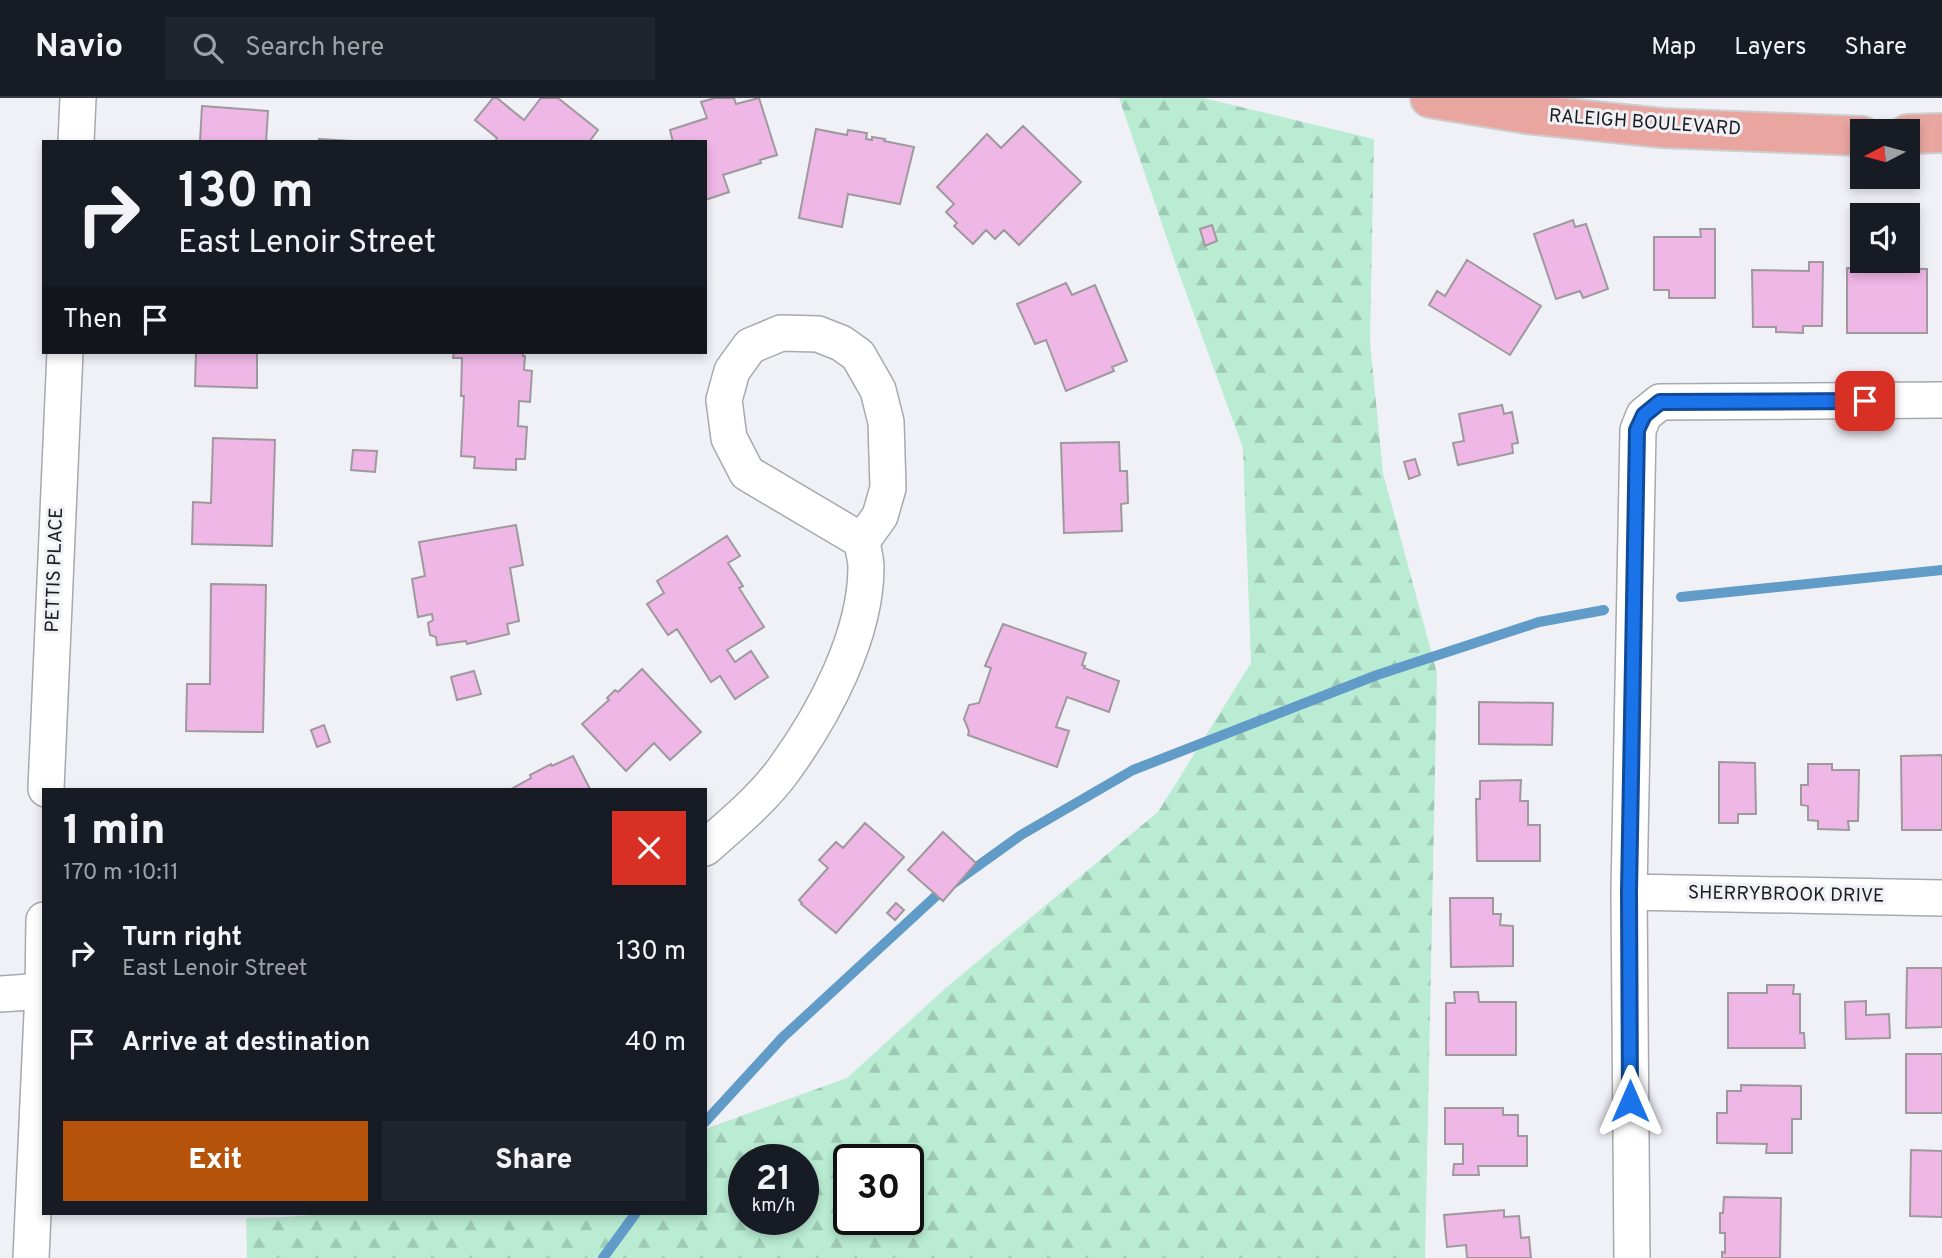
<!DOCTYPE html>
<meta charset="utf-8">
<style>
body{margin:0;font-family:Overpass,sans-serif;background:#20242c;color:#f1f3f6;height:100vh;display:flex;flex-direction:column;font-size:26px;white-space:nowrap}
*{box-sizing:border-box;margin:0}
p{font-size:23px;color:#9ea1a6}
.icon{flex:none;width:38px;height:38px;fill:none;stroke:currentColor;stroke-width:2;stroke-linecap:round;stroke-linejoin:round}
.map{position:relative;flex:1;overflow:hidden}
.side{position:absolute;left:42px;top:690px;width:665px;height:427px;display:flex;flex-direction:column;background:#171b24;border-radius:0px;box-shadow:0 4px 10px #0003}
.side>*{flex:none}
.hud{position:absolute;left:42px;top:42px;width:665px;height:214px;border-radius:0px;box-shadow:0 4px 10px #0003;background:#171b24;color:#f1f3f6;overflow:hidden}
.needle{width:46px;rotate:264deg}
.buttons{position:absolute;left:1850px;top:21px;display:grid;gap:14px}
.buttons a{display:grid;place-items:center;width:70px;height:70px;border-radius:0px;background:#171b24;box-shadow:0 4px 10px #0003;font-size:35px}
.speed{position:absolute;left:728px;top:1046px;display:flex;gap:14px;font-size:35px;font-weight:700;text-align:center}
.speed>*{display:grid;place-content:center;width:91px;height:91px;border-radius:50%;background:#171b24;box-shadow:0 4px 10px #0003;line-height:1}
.speed small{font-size:18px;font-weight:400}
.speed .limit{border:4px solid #111;border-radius:10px;background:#fff;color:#111}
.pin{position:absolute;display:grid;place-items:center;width:60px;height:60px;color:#fff;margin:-30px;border-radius:14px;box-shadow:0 4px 10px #0006}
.me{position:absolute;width:77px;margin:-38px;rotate:0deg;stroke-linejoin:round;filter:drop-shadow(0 0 5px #0008)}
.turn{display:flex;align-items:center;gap:24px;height:147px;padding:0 21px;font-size:32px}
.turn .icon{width:91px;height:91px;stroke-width:2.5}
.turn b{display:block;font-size:49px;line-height:60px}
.then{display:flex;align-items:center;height:66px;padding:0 21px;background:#0003;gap:14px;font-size:26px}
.round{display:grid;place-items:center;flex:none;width:74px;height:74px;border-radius:0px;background:#20242c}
.overview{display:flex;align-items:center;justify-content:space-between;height:119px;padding:0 21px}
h1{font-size:42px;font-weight:800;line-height:52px}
.primary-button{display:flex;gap:14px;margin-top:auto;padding:14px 21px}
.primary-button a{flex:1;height:80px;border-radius:0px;background:#b45309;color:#fff;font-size:28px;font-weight:800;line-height:80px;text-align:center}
.primary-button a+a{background:#20242c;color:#f1f3f6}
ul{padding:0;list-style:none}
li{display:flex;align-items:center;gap:21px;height:91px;padding:0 21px}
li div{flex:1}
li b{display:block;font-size:26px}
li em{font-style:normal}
header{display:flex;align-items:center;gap:42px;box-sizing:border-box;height:98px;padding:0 35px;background:#171b24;border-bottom:2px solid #363941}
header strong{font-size:33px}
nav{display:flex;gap:38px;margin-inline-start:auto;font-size:24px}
.search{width:490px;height:63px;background:#20242c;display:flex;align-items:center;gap:18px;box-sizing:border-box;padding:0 24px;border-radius:0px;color:#9ea1a6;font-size:26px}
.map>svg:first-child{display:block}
</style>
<header>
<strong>Navio</strong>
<div class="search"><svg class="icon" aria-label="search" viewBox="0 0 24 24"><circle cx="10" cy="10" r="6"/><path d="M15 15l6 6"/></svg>Search here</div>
<nav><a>Map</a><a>Layers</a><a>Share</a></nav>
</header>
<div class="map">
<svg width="1942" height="1160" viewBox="0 0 1942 1160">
<defs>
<pattern id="forest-firs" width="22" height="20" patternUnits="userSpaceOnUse" patternTransform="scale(1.75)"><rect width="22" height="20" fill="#b9ecd3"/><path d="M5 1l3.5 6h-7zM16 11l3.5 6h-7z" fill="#9ecab5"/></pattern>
</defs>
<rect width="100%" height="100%" fill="#f0f0f7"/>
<path fill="url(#forest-firs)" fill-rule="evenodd" d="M1119,0H1203L1374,41L1370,244L1383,375L1437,575L1425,1160H247L246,1120L286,1119L339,1115H705V1031L847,980L948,888L1158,714L1251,565L1243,350L1177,170ZM744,1062H803V1122H744ZM849,1062H908V1122H849Z"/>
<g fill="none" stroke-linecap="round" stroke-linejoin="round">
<path stroke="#609cc7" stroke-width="10" d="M1681,499L1942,472
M705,1024L782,940L936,798L1021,737L1133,672L1377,577L1539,524L1604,512
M603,1160L636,1115"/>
</g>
<path fill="#efb7e6" stroke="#9e999d" stroke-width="2" d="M493,0H497L524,22L541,0H558L598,32L589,44H495L497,40L475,22Z
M715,0H734L736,6L759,0L777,57L760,62L761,65L723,77L729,94L705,102V44H673L670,32L707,20L701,4Z
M202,8L268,13L266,44H200Z
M1023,28L1081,84L1019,147L1004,132L995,141L986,132L973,146L954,128L957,125L946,114L954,106L937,89L987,36L1001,50Z
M816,31L847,37L848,32L867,35L866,41L872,42V39L885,41L884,43L914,49L900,106L848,96L842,129L799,120Z
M319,41L351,43V44H319Z
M1573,122L1575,129L1586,126L1608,191L1583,200L1580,193L1556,201L1534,136Z
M1212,127L1217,143L1205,148L1200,131Z
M1700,131H1715V200H1669V192H1654V139H1701Z
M1467,162L1541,208L1510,257L1429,207L1437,193L1445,198Z
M1809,164H1823L1822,228H1803V235L1776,234V229H1753L1752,172L1809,173Z
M1847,170L1927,171V235H1847Z
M1066,185L1072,197L1095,187L1127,263L1112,269L1114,273L1066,293L1046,242L1035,246L1017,206Z
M196,254H257V290L195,288Z
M454,254H523V258H525L524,272L532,273L530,304L519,303L518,328L527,329L525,361H516V372L474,370L475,359L461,358L464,298H461L462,260H453Z
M1502,307L1504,316L1512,314L1518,345L1512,346L1513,355L1458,367L1453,345L1464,343L1459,316Z
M213,340L275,342L272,448L192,446L193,404L211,405Z
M1119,344L1120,373H1127L1128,405L1121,406L1122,433L1064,435L1061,345Z
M353,352L377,353L375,374L351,372Z
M1415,361L1420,377L1409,381L1404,364Z
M516,427L523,467L510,470L519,523L507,526L509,536L467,546L466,543L437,547L436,539L430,537L428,525L433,522L432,516L418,519L412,481L425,478L419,444Z
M727,438L740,458L728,465L743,488L739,490L764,529L727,552L735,564L751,553L768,579L735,601L720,578L711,584L677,531L668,537L647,506L664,495L657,483Z
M211,486L266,487L263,634L186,633L187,586H210Z
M1003,526L1086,555L1082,567L1085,568L1084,570L1119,583L1109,614L1067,599L1056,629L1069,633L1057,669L968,637L969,633L964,621L969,607L979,605L991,570L985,568Z
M642,571L701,634L670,662L654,645L626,673L582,626L609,602L607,600L615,592L618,594Z
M474,573L481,596L457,602L451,579Z
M1479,604L1553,605L1552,647L1479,646Z
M324,627L330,644L317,649L311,632Z
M1942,657V732H1902L1901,658Z
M573,658L590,691H514L513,690L531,680L530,677L551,666L552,668Z
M1719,664L1755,665L1756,716H1738V725H1719Z
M1808,666H1832V672H1859L1858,723H1848L1849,732L1818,731V723L1808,722V708L1801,707V687H1808Z
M1521,682L1520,703H1528V727H1540V763H1477L1476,701H1480V683Z
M865,725L904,759L836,835L801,806L802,805L799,802L828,770L819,762L836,744L843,750Z
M943,734L976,765L943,803L908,772Z
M1450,800H1493V816H1501L1500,827L1513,828V868L1451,869Z
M896,805L904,812L895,822L887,815Z
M1907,870H1942V929L1906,930Z
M1767,887H1794L1793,896H1800V935H1804L1805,950H1728V895H1767Z
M1454,894H1478L1479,904H1516V957H1446V905H1455Z
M1866,903V917L1889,916L1890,940L1846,941L1845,904Z
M1906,956H1942V1015H1906Z
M1741,987L1801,988V1021H1792V1055H1766L1767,1046L1717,1045V1015H1727V993H1741Z
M1445,1010H1503V1017H1518V1038H1527V1068H1478L1479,1077H1453L1454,1066H1463V1046H1445Z
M1911,1052L1942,1053V1119L1910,1118Z
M1724,1099L1781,1100L1780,1160H1722V1154L1725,1155V1135H1720V1115H1723Z
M1504,1112V1119L1519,1118L1521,1140L1529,1139L1531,1160H1467L1466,1147L1447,1149L1444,1117Z"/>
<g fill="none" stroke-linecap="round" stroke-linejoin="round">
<g stroke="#a8a8ae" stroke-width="38">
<path id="minor" d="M76,44L78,0
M46,691L65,254
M705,750C733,725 763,701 785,670C824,616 866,538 866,469C866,461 863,452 862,443L880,418L888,390L886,324L878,292L858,257L841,245L818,236L781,235L750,248L732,273L724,302L729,340L747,375L862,443
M1629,794L1942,800
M0,896L44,893
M31,1160L43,893L44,822
M1632,1160L1629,794L1638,332L1644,317L1660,304L1942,302"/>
</g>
<g stroke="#cdcdce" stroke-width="42">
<path id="primary" d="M1430,0L1527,16L1662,30L1862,38
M1908,36L1942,35"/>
</g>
<use href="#minor" stroke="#fff" stroke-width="35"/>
<use href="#primary" stroke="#e9a6a1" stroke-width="38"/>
</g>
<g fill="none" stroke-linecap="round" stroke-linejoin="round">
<g stroke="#114b97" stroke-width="18">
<path id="route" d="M1630,1003L1629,794L1637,332L1644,317L1660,304L1865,303"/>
</g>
<use href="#route" stroke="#1a73e8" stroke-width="12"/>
</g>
<g text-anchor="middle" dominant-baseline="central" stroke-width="6" stroke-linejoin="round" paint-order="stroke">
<g font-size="19" fill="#1c1c1e" stroke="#f0f0f7">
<text transform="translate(1645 25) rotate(4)">RALEIGH BOULEVARD</text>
<text transform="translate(55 472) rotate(-88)">PETTIS PLACE</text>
<text transform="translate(1786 797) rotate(1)">SHERRYBROOK DRIVE</text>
</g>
</g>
</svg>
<div class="buttons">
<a><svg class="needle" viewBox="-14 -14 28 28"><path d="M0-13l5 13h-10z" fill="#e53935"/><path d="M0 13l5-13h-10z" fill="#9ea1a6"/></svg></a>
<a><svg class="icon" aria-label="sound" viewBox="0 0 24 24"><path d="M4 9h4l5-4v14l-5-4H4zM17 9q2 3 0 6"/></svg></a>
</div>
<div class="speed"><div>21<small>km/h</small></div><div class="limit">30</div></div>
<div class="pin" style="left:1865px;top:303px;background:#d93025"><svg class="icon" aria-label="arrive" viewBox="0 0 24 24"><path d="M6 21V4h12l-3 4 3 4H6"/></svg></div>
<svg class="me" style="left:1630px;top:1003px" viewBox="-20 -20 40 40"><path d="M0-17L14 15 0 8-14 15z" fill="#1a73e8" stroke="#fff" stroke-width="4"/></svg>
<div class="hud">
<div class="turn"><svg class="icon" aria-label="right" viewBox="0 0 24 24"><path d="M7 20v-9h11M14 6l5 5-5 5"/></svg><div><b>130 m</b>East Lenoir Street</div></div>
<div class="then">Then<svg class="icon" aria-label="arrive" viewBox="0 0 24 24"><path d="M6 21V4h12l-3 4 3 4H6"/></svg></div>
</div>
<section class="side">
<div class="overview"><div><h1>1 min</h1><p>170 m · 10:11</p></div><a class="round" style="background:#d93025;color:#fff"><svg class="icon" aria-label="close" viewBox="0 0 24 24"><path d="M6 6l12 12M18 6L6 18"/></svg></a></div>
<ul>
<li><svg class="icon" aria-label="right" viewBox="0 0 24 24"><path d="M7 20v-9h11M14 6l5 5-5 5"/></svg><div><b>Turn right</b><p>East Lenoir Street</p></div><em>130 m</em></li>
<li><svg class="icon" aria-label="arrive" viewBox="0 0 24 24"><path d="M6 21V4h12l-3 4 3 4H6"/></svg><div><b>Arrive at destination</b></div><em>40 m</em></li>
</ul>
<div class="primary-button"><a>Exit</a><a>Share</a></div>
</section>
</div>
